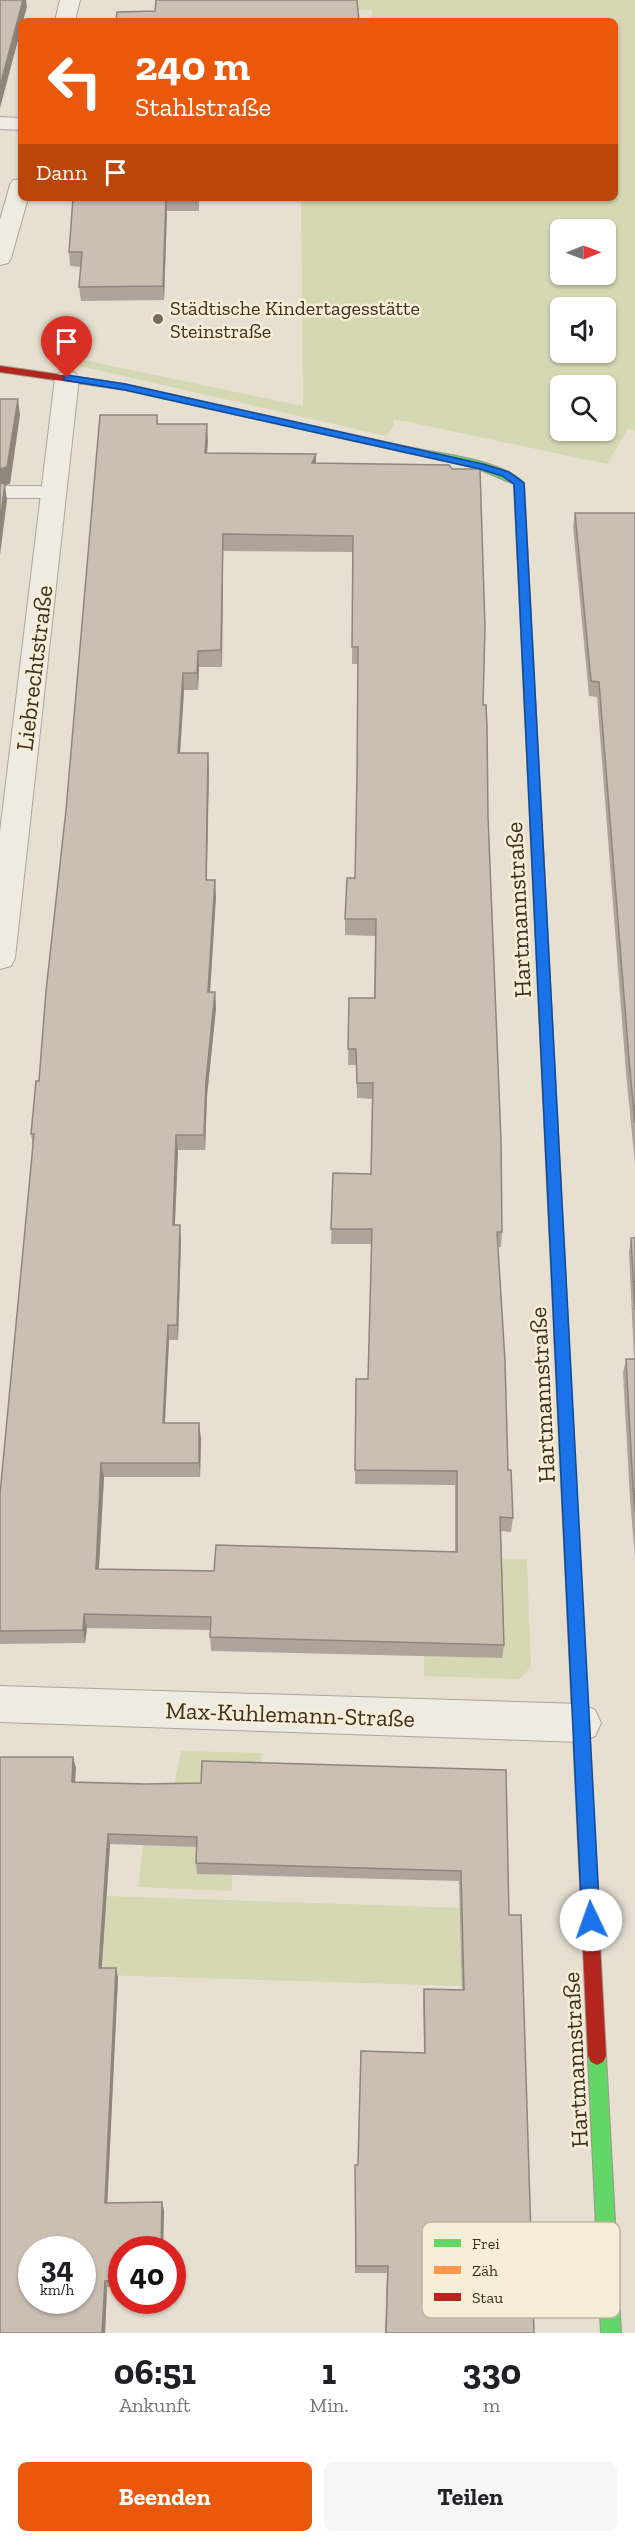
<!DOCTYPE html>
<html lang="de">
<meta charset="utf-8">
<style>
body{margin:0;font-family:"Zilla Slab",serif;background:#f6f6f6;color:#202124;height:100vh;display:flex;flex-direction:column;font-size:22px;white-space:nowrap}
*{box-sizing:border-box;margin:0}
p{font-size:20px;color:#757577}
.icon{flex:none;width:33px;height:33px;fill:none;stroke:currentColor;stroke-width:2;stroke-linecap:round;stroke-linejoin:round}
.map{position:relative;height:2333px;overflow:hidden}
.drawer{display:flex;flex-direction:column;background:#fff;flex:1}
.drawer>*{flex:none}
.banner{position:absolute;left:18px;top:18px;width:600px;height:183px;border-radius:9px;box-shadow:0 2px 4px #0004;background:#ea580c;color:#fff;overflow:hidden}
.needle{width:39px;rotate:89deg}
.tools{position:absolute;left:550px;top:219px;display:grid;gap:12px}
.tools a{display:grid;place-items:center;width:66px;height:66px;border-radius:9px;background:#fff;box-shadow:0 2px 4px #0004;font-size:30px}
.speed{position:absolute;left:18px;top:2236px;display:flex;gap:12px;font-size:30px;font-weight:700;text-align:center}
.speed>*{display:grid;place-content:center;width:78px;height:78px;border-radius:50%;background:#fff;box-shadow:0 2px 4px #0004;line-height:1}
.speed small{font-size:15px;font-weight:400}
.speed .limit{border:9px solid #d22;background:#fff;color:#111}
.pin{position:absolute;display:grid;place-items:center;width:51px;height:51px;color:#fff;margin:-62px -26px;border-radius:50% 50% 50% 0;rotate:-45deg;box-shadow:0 0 6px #0007}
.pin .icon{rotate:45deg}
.me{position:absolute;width:66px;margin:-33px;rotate:357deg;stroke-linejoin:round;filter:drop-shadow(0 0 4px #0008)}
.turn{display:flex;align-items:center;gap:21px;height:126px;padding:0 18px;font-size:27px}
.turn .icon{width:78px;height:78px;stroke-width:2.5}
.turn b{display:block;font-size:42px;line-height:51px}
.then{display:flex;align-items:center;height:57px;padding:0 18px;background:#0003;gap:12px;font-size:22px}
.eta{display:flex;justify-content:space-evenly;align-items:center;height:102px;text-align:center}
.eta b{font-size:36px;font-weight:700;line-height:42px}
.cta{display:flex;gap:12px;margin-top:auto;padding:12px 18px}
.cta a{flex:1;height:69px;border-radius:9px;background:#ea580c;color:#fff;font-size:24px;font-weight:700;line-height:69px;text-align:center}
.cta a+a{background:#f6f6f6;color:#202124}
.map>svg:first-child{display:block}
</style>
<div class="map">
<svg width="635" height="2333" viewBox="0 0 635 2333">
<rect width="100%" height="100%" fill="#e7e0d1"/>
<path fill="#d6d7b3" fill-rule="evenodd" d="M345,0H635V430L628,429L607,464L409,422L394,420V425L386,436L71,364L74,358L303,406L301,198H615V21H366L372,16V10H346ZM561,230H606V274H561ZM561,308H606V352H561ZM561,386H606V430H561Z
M437,1558L527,1559L531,1667L519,1679L424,1676V1656L502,1658Z
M181,1751L262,1753L260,1774L197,1873L232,1875V1891L138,1887L143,1845L168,1846L172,1796Z
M107,1896L497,1909L462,1986L102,1975Z"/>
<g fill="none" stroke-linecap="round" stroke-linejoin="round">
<g stroke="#ada599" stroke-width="2">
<path id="lane" d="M0,486H54L61,488L64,492L61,496L54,498H0Z"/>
</g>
<g stroke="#ada599" stroke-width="2">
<path id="street" d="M60,0H80L75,21H55Z
M0,117L21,118V130L0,129Z
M21,179V198H28L11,258L8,263L0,265V220L10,185L13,180Z
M67,371L75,373L79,378L15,958L11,966L0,969V832L55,378L59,373Z
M0,1686L581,1704L595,1710L601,1723L595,1736L581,1742L0,1722Z"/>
</g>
<g stroke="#9c958a" stroke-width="2">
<path id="fast" d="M408,447C441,454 499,459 524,483L545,885L543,888H535L533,885L514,484L476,468L404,452L403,450Z
M557,1240L562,1242L564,1246L591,1777L589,1783L583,1785L577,1783L575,1777L550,1246L552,1242Z
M597,2047L603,2050L606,2056L621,2333H601L588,2056L591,2050Z"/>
</g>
<g stroke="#9c958a" stroke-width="2">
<path id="slow" d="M539,881L545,885L564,1246L562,1250H552L550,1246L533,885Z"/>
</g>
<g stroke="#9c958a" stroke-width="2">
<path id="jam" d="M0,366L125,384L408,447L413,450L408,453L125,390L0,372Z
M583,1769L589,1771L591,1777L606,2056L603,2062L597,2065L591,2062L588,2056L575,1777L577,1771Z"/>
</g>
<use href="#lane" fill="#efebe3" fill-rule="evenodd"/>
<use href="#street" fill="#efebe3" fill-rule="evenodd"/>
<use href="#fast" fill="#63d668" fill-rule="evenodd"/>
<use href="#slow" fill="#ff974d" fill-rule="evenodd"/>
<use href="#jam" fill="#b3261e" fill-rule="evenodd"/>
</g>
<path fill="#afa499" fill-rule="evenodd" d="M73,198H199V211H167L164,300L81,301L79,287L81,267L70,266L69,252Z
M157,415L158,424H207V453L316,454V463L483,705L488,816L502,1232L501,1247H498L508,1470L513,1518L511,1532L501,1531L504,1645L502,1658L211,1651L210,1630L87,1628L85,1643L0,1644V1494L33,1146L31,1134L39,1081ZM223,551L353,552L352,664H358L357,787L355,878L345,919V935L375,936L374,998H349L348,1065H356L357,1098L372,1099L371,1174L333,1173L331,1244H372L368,1379H356L355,1484L455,1485V1551L214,1571L99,1569L104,1477H200L201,1438L165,1423L169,1340H178L181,1241L175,1225L178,1150H205L207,1096L216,1008L215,992H210L216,896L207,880L209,770L180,753L184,690H198L199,667H222Z
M575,513H635V1165L626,1073L597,697L589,696L573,527Z
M631,1238H635V1558L630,1499L623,1373L626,1359H634L629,1252Z
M76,1768L75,1782L145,1784L201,1783L506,1770L509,1915L534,2333H385L387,2273H355V2165H358L424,2053L423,1998L424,1989L462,1990L459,1881L197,1874L196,1863L197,1847L110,1844L102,1968L118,1977L107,2203L164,2210L163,2250H122V2287H107L105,2333H0Z"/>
<path fill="#8e867d" d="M23,0H26L27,7L23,21H21V29L0,108V86Z
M166,198L167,211L164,300L163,286Z
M18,399L20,415L10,484L5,485L7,500L0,555V469Z
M207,424L208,441L206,469L205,453Z
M316,454V470L312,463Z
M223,534V551L222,667L221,650Z
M198,651L199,667L198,690L197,673Z
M183,673L184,690L179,769L178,753Z
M208,753L209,770L206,896V880Z
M215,880L216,896L209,1008L208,992Z
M215,992L216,1008L207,1096L205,1150L204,1135L206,1081Z
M176,1135L178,1150L174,1241L173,1225Z
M180,1225L181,1241L178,1340L177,1325Z
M168,1325L169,1340L164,1438L163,1423Z
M199,1423L201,1438L200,1477L199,1463Z
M101,1463L104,1477L98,1583L96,1569Z
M84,1614L87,1628L85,1643L83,1630Z
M73,1757L76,1768L74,1793L72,1782Z
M108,1834L110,1844L101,1977L99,1968Z
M116,1968L118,1977L107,2211L105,2203Z
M162,2202L164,2210L163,2250H161Z
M105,2281L107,2287L105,2333H102Z"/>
<path fill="#cbbfb2" stroke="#8e867d" stroke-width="1.5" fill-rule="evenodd" d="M0,0H23L0,86Z
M156,0H357L359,21H116L117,12L155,11Z
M73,198H166L163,286L79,287L82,252H69Z
M0,399H18L7,467L0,469Z
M100,415H157V424H207L205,453L316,454L312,463L449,465L452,469H480L485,628L483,705H486L487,726L488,816L501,1140L502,1232H497L505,1361L508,1470H511L513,1518L500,1517L504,1645L210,1637L211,1617L84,1614L83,1630L0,1631V1494L34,1134H31L36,1081H39L46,991L66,810ZM223,534L353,536L352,647H358L357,774L355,878H347L345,919H376L375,998H349L348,1049H356L357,1083H373L371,1174L333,1173L331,1229H372L368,1379H356L355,1470L457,1471V1552L216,1545L214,1571L96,1569L101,1463H199V1423H163L168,1325H177L180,1225H173L176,1135H204L206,1081L215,992H208L215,880H206L208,753H178L183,673H197L198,651L221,650Z
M0,483L5,484L0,522Z
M575,513H635V1123L629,1059L599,682L591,681Z
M631,1238H635V1310Z
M626,1359H635V1512L633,1486Z
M0,1757H73L72,1782L145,1784L201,1783L202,1761L506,1770L509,1915H521L534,2333H386L388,2266H356L355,2165H358L361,2051L425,2053L424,1989L464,1990L461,1871L196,1863L197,1837L108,1834L99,1968H116L105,2203L162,2202L161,2250H122V2280L105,2281L102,2333H0ZM32,2250H82V2301H32Z"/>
<path fill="#1a73e8" stroke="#114b97" stroke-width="1.5" d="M67,375L125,384L483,464L509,472L524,483L600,1920L597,1926L591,1929L585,1926L582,1920L514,484L502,476L480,469L125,390L64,380V376Z"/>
<circle fill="#786c5e" stroke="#f7eed8" stroke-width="2" cx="158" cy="319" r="6"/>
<g text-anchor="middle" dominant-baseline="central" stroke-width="5" stroke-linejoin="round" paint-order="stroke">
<g font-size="20" fill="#3d2e20" stroke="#f7eed8" text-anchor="start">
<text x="170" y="308">Städtische Kindertagesstätte<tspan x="170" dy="23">Steinstraße</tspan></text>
</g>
<g font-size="24" fill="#3d2e20" stroke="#f7eed8">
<text transform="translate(34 668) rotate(-83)">Liebrechtstraße</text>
<text transform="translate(518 910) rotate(-93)">Hartmannstraße</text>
<text transform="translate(542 1395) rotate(-93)">Hartmannstraße</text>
<text transform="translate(290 1714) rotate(2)">Max-Kuhlemann-Straße</text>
<text transform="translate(575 2060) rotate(-93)">Hartmannstraße</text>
</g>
</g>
<rect x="422" y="2222" width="198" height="96" rx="9" fill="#f7eed8" stroke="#bfb4a1" stroke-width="1.5"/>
<rect x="434" y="2239" width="27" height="8" fill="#63d668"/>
<rect x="434" y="2266" width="27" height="8" fill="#ff974d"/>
<rect x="434" y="2293" width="27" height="8" fill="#b3261e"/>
<g font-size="16" fill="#3d2e20">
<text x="472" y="2249">Frei</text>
<text x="472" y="2276">Zäh</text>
<text x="472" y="2303">Stau</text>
</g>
</svg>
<div class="tools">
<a><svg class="needle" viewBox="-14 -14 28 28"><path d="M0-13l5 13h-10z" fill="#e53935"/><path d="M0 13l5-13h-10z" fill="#757577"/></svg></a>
<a><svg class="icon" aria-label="sound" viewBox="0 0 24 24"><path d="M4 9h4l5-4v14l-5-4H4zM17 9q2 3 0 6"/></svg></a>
<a><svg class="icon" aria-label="search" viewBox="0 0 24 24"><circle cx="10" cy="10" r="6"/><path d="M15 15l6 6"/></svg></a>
</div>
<div class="speed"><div>34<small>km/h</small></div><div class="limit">40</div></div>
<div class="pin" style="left:67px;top:378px;background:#d93025"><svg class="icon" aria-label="arrive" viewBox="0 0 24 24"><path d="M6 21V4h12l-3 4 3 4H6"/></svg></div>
<svg class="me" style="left:591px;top:1920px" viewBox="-20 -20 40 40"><circle r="19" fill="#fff"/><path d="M0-13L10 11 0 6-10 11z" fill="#1a73e8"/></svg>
<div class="banner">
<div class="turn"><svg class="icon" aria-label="left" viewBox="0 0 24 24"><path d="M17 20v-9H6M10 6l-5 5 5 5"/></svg><div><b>240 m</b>Stahlstraße</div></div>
<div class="then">Dann<svg class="icon" aria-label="arrive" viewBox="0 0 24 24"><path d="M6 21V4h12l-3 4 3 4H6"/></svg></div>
</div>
</div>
<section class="drawer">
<div class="eta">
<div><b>06:51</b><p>Ankunft</p></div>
<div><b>1</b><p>Min.</p></div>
<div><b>330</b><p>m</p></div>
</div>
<div class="cta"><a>Beenden</a><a>Teilen</a></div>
</section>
